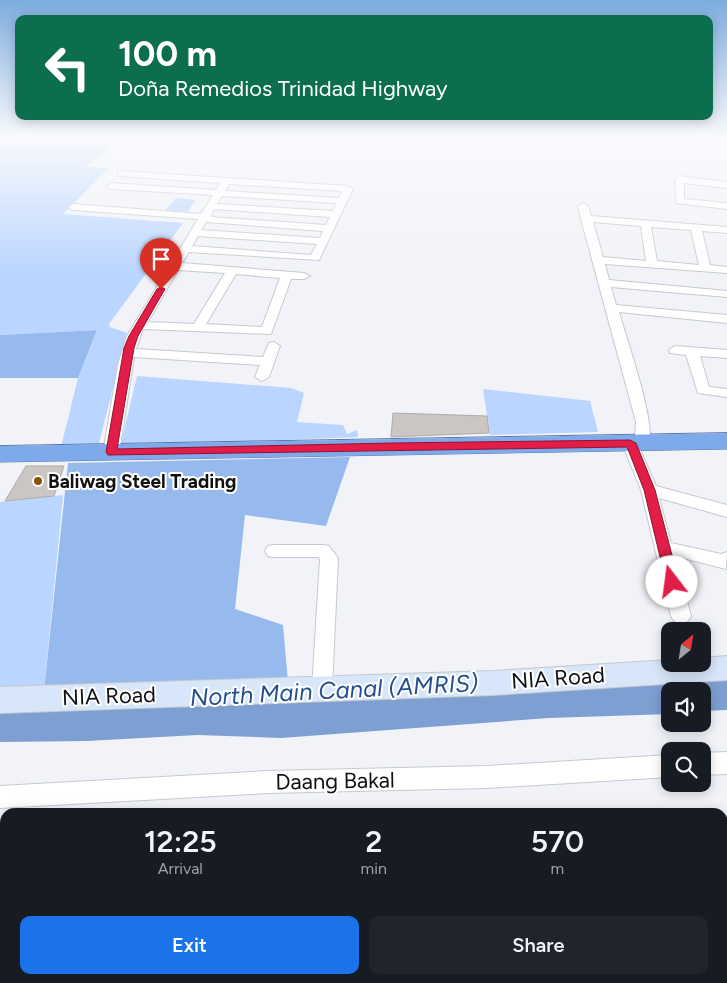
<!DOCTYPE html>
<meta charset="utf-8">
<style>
body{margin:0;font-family:Figtree,sans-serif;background:#20242c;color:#f1f3f6;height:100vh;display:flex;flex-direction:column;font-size:19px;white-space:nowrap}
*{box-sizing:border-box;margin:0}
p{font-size:16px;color:#9ea1a6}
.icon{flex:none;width:28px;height:28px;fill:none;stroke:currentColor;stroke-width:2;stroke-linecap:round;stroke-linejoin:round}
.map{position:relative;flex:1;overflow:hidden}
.details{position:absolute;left:0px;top:808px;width:728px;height:176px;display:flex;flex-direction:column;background:#171b24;border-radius:15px 15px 0 0;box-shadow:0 2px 12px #0003}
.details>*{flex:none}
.hud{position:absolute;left:15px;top:15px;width:698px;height:105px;border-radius:10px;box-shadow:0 2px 12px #0003;background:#0b6e4f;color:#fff;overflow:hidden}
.needle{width:32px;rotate:30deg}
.tools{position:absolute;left:661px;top:622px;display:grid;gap:10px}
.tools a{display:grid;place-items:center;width:50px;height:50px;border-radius:10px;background:#171b24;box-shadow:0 2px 12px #0003;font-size:25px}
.pin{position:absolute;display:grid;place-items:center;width:42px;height:42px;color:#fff;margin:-51px -21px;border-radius:50% 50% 50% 0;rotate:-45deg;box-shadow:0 0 5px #0007}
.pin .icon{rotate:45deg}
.me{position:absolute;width:55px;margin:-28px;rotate:345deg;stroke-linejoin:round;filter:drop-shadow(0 0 4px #0008)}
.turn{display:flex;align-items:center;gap:18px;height:105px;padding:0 20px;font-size:22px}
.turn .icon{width:65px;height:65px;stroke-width:2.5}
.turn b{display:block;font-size:35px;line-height:42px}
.eta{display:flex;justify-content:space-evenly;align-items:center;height:85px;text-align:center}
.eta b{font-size:30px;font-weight:600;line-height:35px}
.action{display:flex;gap:10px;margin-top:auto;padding:10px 20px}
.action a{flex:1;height:58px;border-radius:10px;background:#1a73e8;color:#fff;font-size:20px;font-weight:600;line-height:58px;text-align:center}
.action a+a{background:#20242c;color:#f1f3f6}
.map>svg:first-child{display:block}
</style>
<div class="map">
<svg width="727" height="983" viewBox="0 0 727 983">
<rect width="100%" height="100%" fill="#f1f3f8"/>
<path fill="#bad5ff" d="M0,137H127L85,167L109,168L63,214L183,223L109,324L110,327L127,333L98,447H61L78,378L97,330L0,335Z
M176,198L196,200L187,212L165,210Z
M137,376L291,388L304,393L297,422L343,425L347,434L357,430L358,437L120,447Z
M483,389L590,401L598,432L490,435Z
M63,495L44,691L0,692V502Z"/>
<path fill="#97baee" d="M97,330L78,378H0V335Z
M350,457L326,526L245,515L235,609L283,625L288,682L44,691L68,463Z"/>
<path fill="#7d9fd1" d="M727,677V710L703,711L702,691H670V714L549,718L281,738L197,735L87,741L0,742V710Z"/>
<path fill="#cac6c3" stroke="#afaba8" d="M393,413L487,416L489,433L391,437Z
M26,466H64L54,496L5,501Z"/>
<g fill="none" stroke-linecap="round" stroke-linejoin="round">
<g stroke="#c6c9cd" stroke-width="2">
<path id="street" d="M121,171L348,186L353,189L319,260L189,252L182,263L304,273L310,276L304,279H291L271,334L143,329L136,349L263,357L269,343L274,342L280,346L269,377L262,381L255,377L260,365L134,357L119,453L116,456H106L103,453L118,365L127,336L198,219L73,210L68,207L73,204L201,214L213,195L111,189L106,186L111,183L216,190L220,183L118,176V172ZM229,184L342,191L339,198L225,191ZM222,196L336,203L333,211L217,204ZM214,209L330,217L326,225L211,217ZM206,222L323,231L320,238L201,230ZM198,236L317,244L311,255L192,246ZM178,270L225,273L194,324L148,322ZM236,274L280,278L262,327L206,324Z
M679,176L727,182V188L684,183V199L727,203V209L676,203L675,179Z
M583,203L588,206L591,216L727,227V233L702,231L710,265L727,267V273L605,264L609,280L727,291V297L611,287L616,305L727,315V323L619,312C625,334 659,431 648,446L639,447L656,486L727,505V517L659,498L671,543L721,554L727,552L726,569L675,556L691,616L688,621L681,624L674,621L671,616L641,490L622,443L625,440H635L636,422L581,219L578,206ZM593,222L641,226L646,261L603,257ZM651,227L691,230L699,265L657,261Z
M675,346L727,350V358L700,356L709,387L727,389V397L698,393L686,355L670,353L669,350Z
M274,545H323L329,546L338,558L332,688L329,694L322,697L315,694L312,688L320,559L318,557H274L268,556L265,551L268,546Z
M727,752V774L702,775V753Z
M670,755V777L487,788L268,793L0,808V786L268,771L487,766Z
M0,906H5V932H0Z
M19,979H47V983H19Z
M165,979H193V983H165Z"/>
</g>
<g stroke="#c6c9cd" stroke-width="2">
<path id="secondary" d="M727,656V680L493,695L0,713V687L493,671L670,660V664H702V658Z"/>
</g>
<g stroke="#58749f" stroke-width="1">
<path id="highway" d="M727,433V449L0,462V446Z"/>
</g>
<use href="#street" fill="#fff" fill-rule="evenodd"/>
<use href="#secondary" fill="#d8e6f9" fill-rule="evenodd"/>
<use href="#highway" fill="#7eaaeb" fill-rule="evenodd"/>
</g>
<linearGradient id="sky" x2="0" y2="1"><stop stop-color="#7dacdf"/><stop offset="0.5" stop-color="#f9fafc"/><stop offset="1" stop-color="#f9fafc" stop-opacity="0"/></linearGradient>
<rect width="727" height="274" fill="url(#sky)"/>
<path fill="#e11d48" stroke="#92132f" d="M161,287L165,289L138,336L134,348L117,449L392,443L630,440L636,443L655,490L679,582L677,585H668L666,582L644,490L627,447L108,455L106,452L124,348L129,336L157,289Z"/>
<circle fill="#8b5108" stroke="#fff" stroke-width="2" cx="38" cy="481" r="5"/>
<g text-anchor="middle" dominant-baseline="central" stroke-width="4" stroke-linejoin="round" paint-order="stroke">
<g font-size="19" font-weight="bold" fill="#101112" stroke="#fff" text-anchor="start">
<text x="48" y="481">Baliwag Steel Trading</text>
</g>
<g font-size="22" fill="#101112" stroke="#fff">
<text transform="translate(558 678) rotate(-4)">NIA Road</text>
<text transform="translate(109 696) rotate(-2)">NIA Road</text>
<text transform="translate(335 781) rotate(-1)">Daang Bakal</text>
</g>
<g font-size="24" font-style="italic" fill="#244e8d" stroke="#fff">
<text transform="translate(334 690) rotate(-3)">North Main Canal (AMRIS)</text>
</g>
</g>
</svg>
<div class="tools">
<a><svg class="needle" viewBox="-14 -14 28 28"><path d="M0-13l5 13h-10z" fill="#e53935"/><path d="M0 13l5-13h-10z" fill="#9ea1a6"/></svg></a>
<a><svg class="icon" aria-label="sound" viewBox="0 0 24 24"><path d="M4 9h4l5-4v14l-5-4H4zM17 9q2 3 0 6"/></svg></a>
<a><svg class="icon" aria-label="search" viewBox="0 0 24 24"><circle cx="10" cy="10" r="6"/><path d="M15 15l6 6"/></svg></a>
</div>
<div class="pin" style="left:161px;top:289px;background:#d93025"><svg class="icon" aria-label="arrive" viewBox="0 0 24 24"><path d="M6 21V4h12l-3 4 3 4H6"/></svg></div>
<svg class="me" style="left:672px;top:582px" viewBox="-20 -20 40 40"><circle r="19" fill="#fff"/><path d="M0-13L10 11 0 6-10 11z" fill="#e11d48"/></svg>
<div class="hud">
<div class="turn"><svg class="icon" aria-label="left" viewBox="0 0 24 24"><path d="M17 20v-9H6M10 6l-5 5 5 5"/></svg><div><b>100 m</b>Doña Remedios Trinidad Highway</div></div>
</div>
<section class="details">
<div class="eta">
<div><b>12:25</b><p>Arrival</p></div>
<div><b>2</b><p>min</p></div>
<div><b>570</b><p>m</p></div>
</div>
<div class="action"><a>Exit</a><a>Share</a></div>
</section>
</div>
